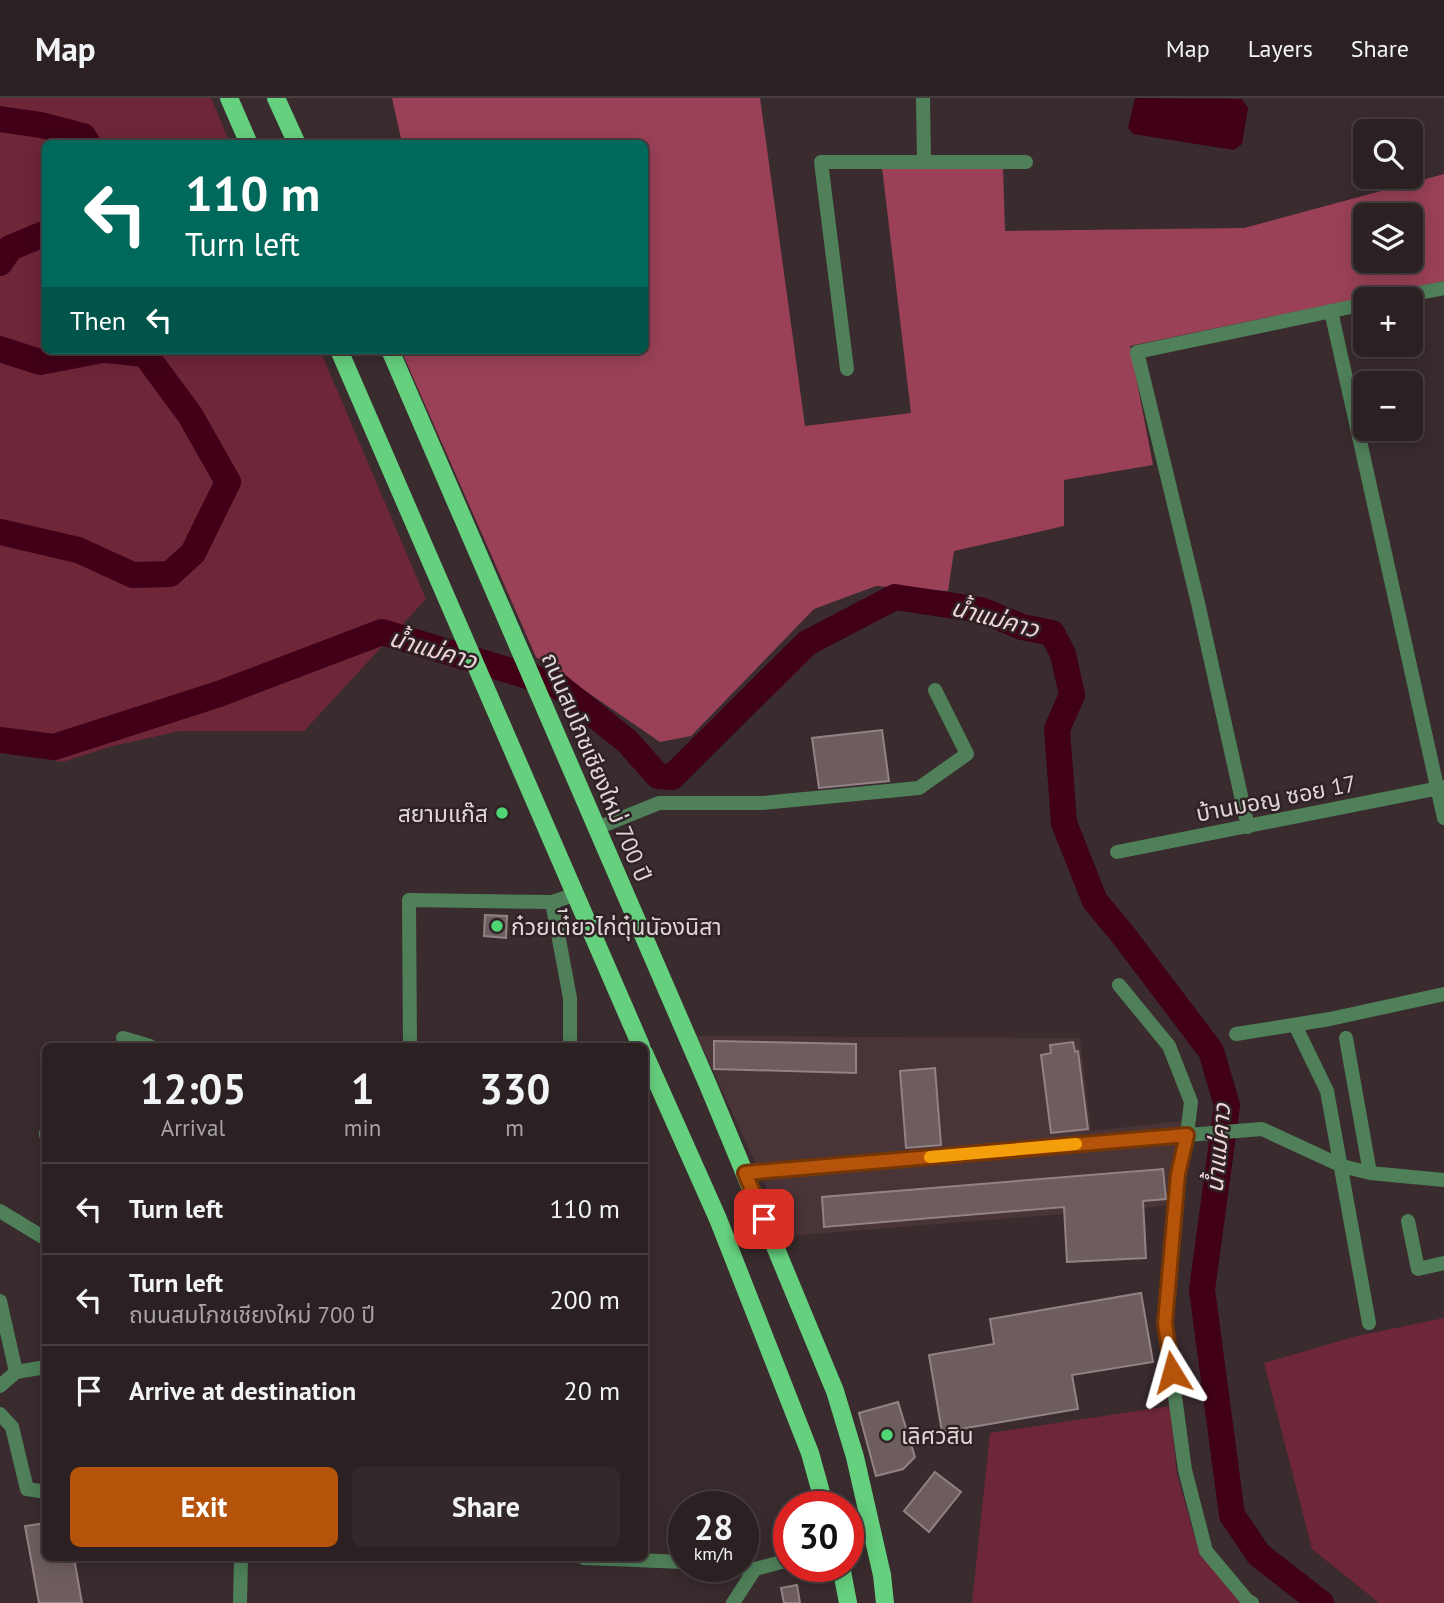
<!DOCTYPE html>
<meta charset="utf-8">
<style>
body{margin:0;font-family:"PT Sans","Noto Sans Thai",sans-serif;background:#33282a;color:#f1f3f6;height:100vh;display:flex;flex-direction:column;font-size:26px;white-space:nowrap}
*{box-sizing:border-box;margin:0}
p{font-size:23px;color:#a6a3a5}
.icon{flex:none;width:38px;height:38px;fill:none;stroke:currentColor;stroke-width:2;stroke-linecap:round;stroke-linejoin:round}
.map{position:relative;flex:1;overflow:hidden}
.details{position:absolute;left:42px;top:945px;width:606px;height:518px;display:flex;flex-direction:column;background:#2b2022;border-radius:10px;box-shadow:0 4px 18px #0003,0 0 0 2px #473e40}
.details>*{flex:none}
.hud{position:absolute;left:42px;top:42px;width:606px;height:214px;border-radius:10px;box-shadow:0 4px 18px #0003,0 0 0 2px #473e40;background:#00695c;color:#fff;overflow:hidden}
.buttons{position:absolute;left:1353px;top:21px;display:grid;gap:14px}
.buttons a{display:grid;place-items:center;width:70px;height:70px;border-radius:10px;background:#2b2022;box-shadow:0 4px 18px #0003,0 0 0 2px #473e40;font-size:35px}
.speed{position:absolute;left:668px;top:1393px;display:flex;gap:14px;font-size:35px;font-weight:700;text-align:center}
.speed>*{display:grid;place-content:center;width:91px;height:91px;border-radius:50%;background:#2b2022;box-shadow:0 4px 18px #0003,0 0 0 2px #473e40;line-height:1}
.speed small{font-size:18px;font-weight:400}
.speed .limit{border:10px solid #d22;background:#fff;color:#111}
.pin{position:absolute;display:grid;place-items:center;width:60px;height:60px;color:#fff;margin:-30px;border-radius:14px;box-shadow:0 4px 10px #0006}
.me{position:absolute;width:77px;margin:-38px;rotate:352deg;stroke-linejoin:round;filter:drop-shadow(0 0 5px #0008)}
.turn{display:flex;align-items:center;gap:24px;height:147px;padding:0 28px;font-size:32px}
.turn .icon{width:91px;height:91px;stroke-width:2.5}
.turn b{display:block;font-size:49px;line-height:60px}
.then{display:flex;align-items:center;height:66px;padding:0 28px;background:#0003;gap:14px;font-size:26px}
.eta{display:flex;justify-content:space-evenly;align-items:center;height:119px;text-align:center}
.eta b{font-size:42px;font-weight:600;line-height:49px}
.cta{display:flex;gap:14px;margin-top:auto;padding:14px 28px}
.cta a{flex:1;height:80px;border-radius:10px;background:#b45309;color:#fff;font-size:28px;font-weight:600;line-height:80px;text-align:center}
.cta a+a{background:#33282a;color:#f1f3f6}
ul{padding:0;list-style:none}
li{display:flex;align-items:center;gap:21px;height:91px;padding:0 28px;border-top:2px solid #473e40}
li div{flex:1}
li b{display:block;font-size:26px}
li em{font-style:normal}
header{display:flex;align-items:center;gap:42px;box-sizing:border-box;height:98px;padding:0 35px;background:#2b2022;border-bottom:2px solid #473e40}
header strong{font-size:33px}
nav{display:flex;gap:38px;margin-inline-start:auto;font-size:24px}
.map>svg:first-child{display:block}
</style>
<header>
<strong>Map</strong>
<nav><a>Map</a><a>Layers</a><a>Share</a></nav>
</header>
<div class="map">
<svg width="1444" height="1505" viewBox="0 0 1444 1505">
<rect width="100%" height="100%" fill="#392b2e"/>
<path fill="#493438" d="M697,938L1080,940L1091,1033L1182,1023L1166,1108L789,1138Z"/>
<path fill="#6e2639" d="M0,0H211L230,45L46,46V252H320L426,501L304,633H180L113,648L62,664L0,652Z
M1444,1220V1505H1379L1312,1451L1264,1265L1357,1238Z
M1170,1308L1177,1376L1197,1447L1242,1505H972L990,1335Z"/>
<path fill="#9a4157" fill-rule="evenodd" d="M392,0H760L805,328L911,315L882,69L1003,68L1005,133L1244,130L1444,76V183L1130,248L1153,367L1064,382V428L954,453L948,493L876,488L814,511L691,638L660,644L536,559L401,252H644V46L402,45ZM1365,117H1410V163H1365Z"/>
<path fill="#410018" d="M1135,0L1242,1L1248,10L1242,46L1234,52L1133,36L1128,30Z"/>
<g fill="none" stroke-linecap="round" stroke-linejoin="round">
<path stroke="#410018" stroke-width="26" d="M0,21L41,27L83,38L88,46
M0,165L10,150L46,135
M0,251L40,264L102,252
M0,434L78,452L133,477L170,476L193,455L228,384L190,317L145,256L107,252
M0,642L54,649L219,596L382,534L557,587L627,643L658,678L672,679L807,545L895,499L981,512L1022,529L1052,535L1063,556L1072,597L1057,631L1064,725L1095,803L1124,838L1211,953L1227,1007L1202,1192L1232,1417L1259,1457L1321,1505"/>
</g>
<path fill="#6d5d5f" stroke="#938285" stroke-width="2" d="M882,632L889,683L819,690L812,640Z
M485,817L507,818L506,840L484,838Z
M714,943L856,946V975L714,971Z
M1073,944L1075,954L1078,953L1088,1031L1051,1035L1041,957L1051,955L1050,947Z
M935,970L941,1047L906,1050L900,973Z
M1163,1071L1166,1101L1143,1103L1146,1160L1067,1164L1064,1109L824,1129L822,1099Z
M1141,1195L1153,1264L1072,1277L1078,1311L942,1334L929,1257L994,1246L990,1221Z
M898,1304L915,1359L903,1371L876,1378L859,1315Z
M935,1374L961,1394L929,1434L904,1413Z
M46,1425V1460H74L82,1505H39L25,1428Z
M797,1487L800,1505H784L781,1490Z"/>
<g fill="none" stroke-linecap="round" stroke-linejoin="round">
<path stroke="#4f8059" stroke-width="14" d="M923,0L924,63
M1389,201L1444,190
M1331,213L1444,720
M847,271L821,64H1026
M1248,729L1198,505L1137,254L1365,206
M597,730L659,705H762L919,690L967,656L935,592
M1117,754L1444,689
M552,804L570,900V948
M1295,927L1327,993L1369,1225
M1236,936L1330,921L1444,896
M123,940L150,948
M1346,940L1370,1075
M410,948L409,802L552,804L574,797
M46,1035V1037
M745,1075L1187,1037L1191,1004L1169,948L1119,887
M0,1113L46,1141
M1408,1123L1418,1171L1444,1165
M0,1203L16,1274
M0,1288L16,1274L46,1269
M0,1316L12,1329L27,1391L46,1394
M584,1460L684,1464
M726,1468L755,1471L789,1462
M240,1505L241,1460
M733,1505L755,1471
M1252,1505L1247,1502L1206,1453L1185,1372L1165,1225L1178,1076L1187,1037L1262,1031L1342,1068L1370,1075L1444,1082"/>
<path stroke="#65d07e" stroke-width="18" d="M229,0L249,46
M276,0L297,46
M339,252L641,948
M390,252L708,987L835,1293L855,1359L882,1477L885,1505
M644,955L718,1121L810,1355L825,1409
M841,1468L848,1505"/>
</g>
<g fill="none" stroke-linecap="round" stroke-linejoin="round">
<g stroke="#753606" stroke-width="18">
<path id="route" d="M764,1121L745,1075L1187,1037L1178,1076L1165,1225L1172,1274"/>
</g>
<use href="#route" stroke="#b45309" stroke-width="12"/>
<path stroke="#f59e0b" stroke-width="12" d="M930,1059L1076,1046"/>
</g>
<g fill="#4fd675" stroke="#2f2224" stroke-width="2.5">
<circle cx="502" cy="715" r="7"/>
<circle cx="497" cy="828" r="7"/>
<circle cx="887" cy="1337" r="7"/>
</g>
<g text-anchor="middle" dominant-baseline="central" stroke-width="5" stroke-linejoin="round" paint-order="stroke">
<g font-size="23" fill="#e0d6d8" stroke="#2f2224">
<text transform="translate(597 669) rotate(67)">ถนนสมโภชเชียงใหม่ 700 ปี</text>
<text transform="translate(1276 700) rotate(-11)">บ้านมอญ ซอย 17</text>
</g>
<g font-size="23" fill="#e0d6d8" stroke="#2f2224" text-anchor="start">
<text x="488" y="715" text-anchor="end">สยามแก๊ส</text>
<text x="511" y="828">ก๋วยเต๋ียวไก่ตุ๋นนัองนิสา</text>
<text x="901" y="1337">เลิศวสิน</text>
</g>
<g font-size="24" font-style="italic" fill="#efd5d9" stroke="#2f2224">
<text transform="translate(995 520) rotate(15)">น้ำแม่คาว</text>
<text transform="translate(433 551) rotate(16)">น้ำแม่คาว</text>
<text transform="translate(1218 1050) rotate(-85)">น้ำแม่คาว</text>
</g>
</g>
</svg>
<div class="buttons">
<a><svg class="icon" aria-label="search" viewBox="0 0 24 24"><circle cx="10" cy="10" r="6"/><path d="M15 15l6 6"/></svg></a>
<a><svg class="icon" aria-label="layers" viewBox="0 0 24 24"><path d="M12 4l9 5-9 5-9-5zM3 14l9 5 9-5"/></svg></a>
<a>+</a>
<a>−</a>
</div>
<div class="speed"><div>28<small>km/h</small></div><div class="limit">30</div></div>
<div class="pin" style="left:764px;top:1121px;background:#d93025"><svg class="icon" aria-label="arrive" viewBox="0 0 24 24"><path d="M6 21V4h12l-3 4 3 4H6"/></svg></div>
<svg class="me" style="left:1172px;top:1274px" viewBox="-20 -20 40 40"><path d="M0-17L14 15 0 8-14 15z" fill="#b45309" stroke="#fff" stroke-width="4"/></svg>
<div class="hud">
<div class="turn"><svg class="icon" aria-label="left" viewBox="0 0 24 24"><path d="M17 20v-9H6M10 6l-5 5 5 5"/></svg><div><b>110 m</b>Turn left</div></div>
<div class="then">Then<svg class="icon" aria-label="left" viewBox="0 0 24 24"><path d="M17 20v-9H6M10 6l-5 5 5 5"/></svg></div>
</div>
<section class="details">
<div class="eta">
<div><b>12:05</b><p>Arrival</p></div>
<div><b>1</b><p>min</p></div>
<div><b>330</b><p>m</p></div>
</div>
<ul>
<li><svg class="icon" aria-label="left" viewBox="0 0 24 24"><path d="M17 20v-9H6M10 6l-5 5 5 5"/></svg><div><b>Turn left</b></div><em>110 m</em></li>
<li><svg class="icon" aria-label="left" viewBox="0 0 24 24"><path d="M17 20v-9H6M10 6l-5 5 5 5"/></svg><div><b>Turn left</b><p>ถนนสมโภชเชียงใหม่ 700 ปี</p></div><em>200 m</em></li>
<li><svg class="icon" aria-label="arrive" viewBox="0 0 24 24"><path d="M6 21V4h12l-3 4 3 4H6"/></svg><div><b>Arrive at destination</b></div><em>20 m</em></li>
</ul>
<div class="cta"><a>Exit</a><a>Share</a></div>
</section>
</div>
